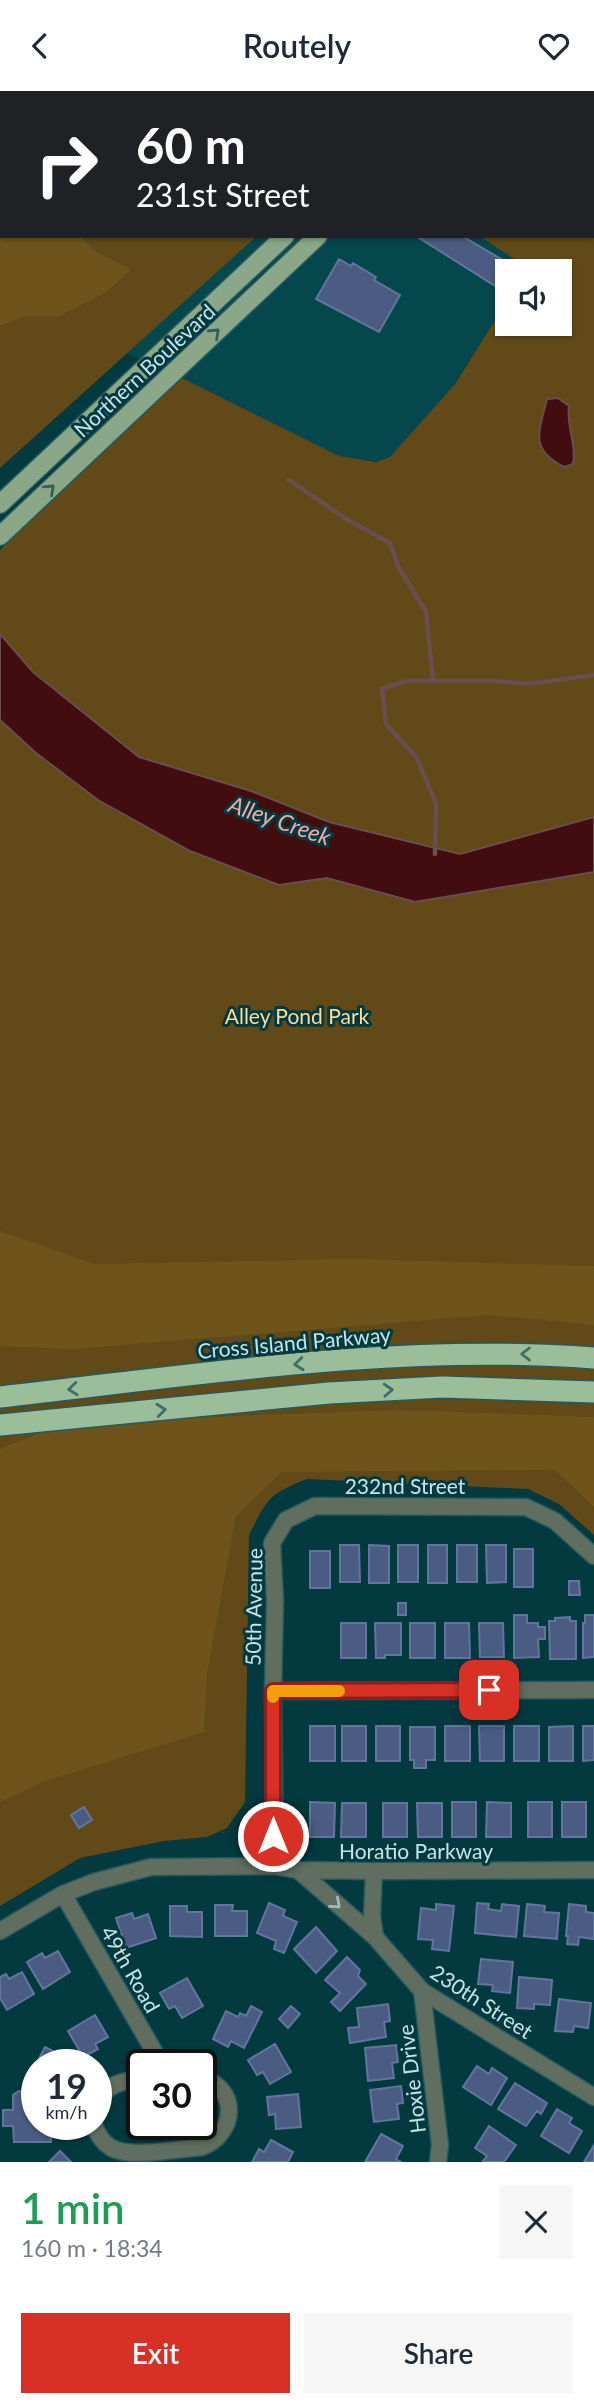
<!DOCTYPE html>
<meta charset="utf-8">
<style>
body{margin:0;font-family:Lato,sans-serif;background:#f6f6f7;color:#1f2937;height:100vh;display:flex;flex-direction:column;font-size:26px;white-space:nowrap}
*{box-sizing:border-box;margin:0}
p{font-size:23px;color:#747a83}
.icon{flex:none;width:38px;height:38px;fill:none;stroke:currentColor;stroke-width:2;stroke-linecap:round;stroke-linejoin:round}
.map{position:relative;height:2071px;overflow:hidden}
.panel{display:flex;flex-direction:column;background:#fff;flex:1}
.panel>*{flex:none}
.banner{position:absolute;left:0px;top:0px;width:595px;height:147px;box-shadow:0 2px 5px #0004;background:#202124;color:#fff;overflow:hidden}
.tools{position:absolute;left:495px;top:168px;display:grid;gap:14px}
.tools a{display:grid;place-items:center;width:77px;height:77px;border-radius:0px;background:#fff;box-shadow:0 2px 5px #0004;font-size:35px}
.speed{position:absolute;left:21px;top:1958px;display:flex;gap:14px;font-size:35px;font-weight:700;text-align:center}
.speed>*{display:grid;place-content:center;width:91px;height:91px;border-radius:50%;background:#fff;box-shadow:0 2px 5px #0004;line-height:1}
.speed small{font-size:18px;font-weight:400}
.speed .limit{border:4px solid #111;border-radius:10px;background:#fff;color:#111}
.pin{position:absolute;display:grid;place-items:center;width:60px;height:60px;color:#fff;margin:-30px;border-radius:14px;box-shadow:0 4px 10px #0006}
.me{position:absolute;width:77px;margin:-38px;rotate:0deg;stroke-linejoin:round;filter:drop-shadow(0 0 5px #0008)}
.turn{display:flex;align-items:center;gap:24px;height:147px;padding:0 21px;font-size:32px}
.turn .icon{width:91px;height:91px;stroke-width:2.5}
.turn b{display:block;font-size:49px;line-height:60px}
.round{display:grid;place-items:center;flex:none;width:74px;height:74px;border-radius:0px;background:#f6f6f7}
.head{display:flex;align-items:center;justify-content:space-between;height:119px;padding:0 21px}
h1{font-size:42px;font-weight:600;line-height:52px;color:#1e9e55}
.primary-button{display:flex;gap:14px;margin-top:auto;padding:14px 21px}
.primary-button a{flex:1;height:80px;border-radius:0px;background:#d93025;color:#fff;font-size:28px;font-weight:600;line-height:80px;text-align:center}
.primary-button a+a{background:#f6f6f7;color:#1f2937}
header{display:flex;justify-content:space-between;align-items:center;height:91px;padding:0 21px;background:#fff;font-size:32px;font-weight:600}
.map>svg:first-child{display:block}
</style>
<header><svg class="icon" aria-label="back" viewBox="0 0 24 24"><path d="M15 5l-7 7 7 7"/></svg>Routely<svg class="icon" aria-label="heart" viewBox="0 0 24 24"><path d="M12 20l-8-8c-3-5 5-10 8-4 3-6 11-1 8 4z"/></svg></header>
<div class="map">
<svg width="594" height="2071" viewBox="0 0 594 2071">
<rect width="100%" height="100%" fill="#033a3f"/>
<path fill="#04474d" d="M413,0H594V11L593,2H412Z
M257,145H479L528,177L526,180H508L507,210L413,359L398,374L335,365L178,285L127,262Z"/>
<path fill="#614a17" d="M0,0H413L2,2V7Z
M594,11V1444L559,1413L528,1398L307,1388C267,1404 268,1407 249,1444L245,1711L227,1737L207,1746L164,1750L80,1767L0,1815V459L178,285L339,365L376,371L390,366L455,293L507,210L508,233H560V180H526L528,177L479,145H593Z
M81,145H257L0,377V235L29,225H60L105,203L132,178L94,159Z"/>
<path fill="#6e541b" d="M0,5L2,145H81L94,159L132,178L105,203L60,225H29L0,235Z
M0,1140L94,1173L355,1168L594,1175V1234L489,1224L73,1258L0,1255Z
M399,1319L594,1326V1416L555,1379L282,1381L236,1425L207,1582L204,1641L45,1690L0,1711V1358L45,1340L148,1328Z"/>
<path fill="#420d0e" stroke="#6a4e4f" stroke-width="2" d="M558,307L569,315C566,336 577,352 573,373L564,376C529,358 539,341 547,308Z
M0,543L33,581L139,666L251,700L329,731L460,763L594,726V781L415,811L327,787L279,794L190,760L98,709L36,662L0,629Z"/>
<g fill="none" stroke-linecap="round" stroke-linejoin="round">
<path stroke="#6a4e4f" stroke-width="4.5" d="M289,389L346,428L390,452L398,475L426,521L433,590
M435,763L436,713L417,667L386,633L382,598L406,590H498L527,593L594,584"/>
</g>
<path fill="#4a5c82" stroke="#62769d" stroke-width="2" d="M297,0H335L336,2H295Z
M416,145H462L513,175L510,180H508V185L500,198Z
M339,168L351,175L353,172L376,186L374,189L400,204L379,241L316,208Z
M340,1454H359L360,1491H340Z
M369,1454L389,1455V1492H369Z
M398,1454H418V1491H398Z
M428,1454H447V1492H428Z
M457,1454H477V1491H457Z
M486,1454H506V1491L487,1492Z
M514,1458H533V1496H514Z
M310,1460H330V1497H310Z
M569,1490H579L580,1504H569Z
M398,1512H406V1524H398Z
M514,1524H527V1532H538V1536H545V1548H538L539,1566L514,1567Z
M585,1524H594V1566L583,1567V1532H585Z
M570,1526V1530H576V1568H550L549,1530H555V1527Z
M341,1532H366V1567H341Z
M375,1532H401V1564H385V1567H376Z
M410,1532H435V1567H410Z
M445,1532H469L470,1567H445Z
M479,1532H503L504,1566H480Z
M310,1635H335V1670H310Z
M342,1635H366V1670H342Z
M376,1635H400V1670H376Z
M445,1635H470V1670H445Z
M479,1635H504V1670H480Z
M514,1635H539V1670H514Z
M573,1635V1670H549V1636Z
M583,1635H594V1669L583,1670Z
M410,1636H435V1669H426V1677H414V1669H410Z
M310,1711L335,1712L334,1746H310Z
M452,1711H476V1746H452Z
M487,1711L511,1712V1746H486Z
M528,1711H552V1746H528Z
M562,1711H586V1746H562Z
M342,1712H366V1746H341Z
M383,1712H407V1746H383Z
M417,1712H442V1746H418Z
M84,1716L92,1729L79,1737L71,1724Z
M269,1812L285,1819L283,1825L297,1831L284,1862L274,1858L276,1850L257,1842Z
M477,1812L489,1813L488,1818L501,1820L502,1813L519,1815L516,1846L475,1842Z
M436,1813L454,1815L449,1860L432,1858L433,1849L418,1848L421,1817L436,1819Z
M527,1813L545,1815L544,1821L559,1822L557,1848L524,1845Z
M569,1813L586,1815V1821L594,1822V1848L579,1846L578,1854L567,1853L568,1845H566Z
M215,1814H233L232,1820H247V1845H215Z
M170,1815H187V1821H202V1846L170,1845Z
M132,1822L134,1828L148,1823L156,1847L126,1857L116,1827Z
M316,1836L337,1860L316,1882L294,1858Z
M58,1860L70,1881L43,1898L27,1871L42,1862L45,1867Z
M347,1866L360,1879L358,1885L366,1893L340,1920L331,1911L340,1902L325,1889Z
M481,1868L513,1871L510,1902L492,1900L493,1894L478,1893Z
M22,1881L34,1903L7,1919L0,1907V1886L6,1883L9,1888Z
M519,1886L552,1889L550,1914L534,1913V1918L517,1917Z
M187,1887L203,1915L182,1927L175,1915L169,1918L160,1902Z
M559,1908L591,1912L588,1937L574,1935L573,1941L555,1940Z
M388,1913L390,1930L384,1931L386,1946L350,1952L348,1937L359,1936L357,1917Z
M251,1915L262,1921L244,1957L231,1950L228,1956L213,1948L226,1920L238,1926L240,1922L246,1925Z
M291,1915L300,1923L288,1937L279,1928Z
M95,1924L108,1946L95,1953L98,1958L83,1966L68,1940Z
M275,1953L291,1981L270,1993L263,1981L257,1984L248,1969Z
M396,1954L398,1971L392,1972L394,1987L368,1990L365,1957Z
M45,1956L72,1970L70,1974H37V1987L31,1983Z
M477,1975L489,1983L492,1977L507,1987L491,2014L463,1996Z
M515,1992L547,2012L541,2023L537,2020L526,2035L498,2018Z
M401,1995L403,2012L397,2013L399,2028L374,2031L370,1999Z
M19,2000L27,2004L28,2018H37V2034H55H50L51,2051H14L13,2035H3V2019H13V2004Z
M298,2003L301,2036L276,2038L275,2023L269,2024L267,2006Z
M557,2018L572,2027L569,2032L582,2040L569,2062L541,2045Z
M489,2035L516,2054L504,2071H485L483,2070L487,2065L475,2057Z
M381,2043L403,2055L396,2068L401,2071H365Z
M271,2049L293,2061L288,2071H252L259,2058L264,2061Z
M594,2054V2071H584Z
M60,2060L71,2071H49Z"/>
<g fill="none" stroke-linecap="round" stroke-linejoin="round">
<g stroke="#26595d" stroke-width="19">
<path id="minor" d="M273,1600L594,1599
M275,1775L273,1600L275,1510L272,1452L286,1429L315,1415L526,1416L555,1430L594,1465
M298,1779L375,1846L422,1900L594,2006
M374,1780L372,1825L375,1846
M63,1803L162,1974
M0,1840L63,1803L94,1791L151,1776L275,1775L298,1779L374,1780L594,1779
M422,1900L440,2054L438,2071
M96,2012C107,1993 121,1990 142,1988
M94,2034C97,2042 102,2051 110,2056C128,2068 179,2058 202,2056C236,2043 240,1997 201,1987"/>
</g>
<g stroke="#26595d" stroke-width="21">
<path id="major" d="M436,2L438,0
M469,2L471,0
M0,413L285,145
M0,445L318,145"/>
</g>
<g stroke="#26595d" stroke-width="24">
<path id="highway" d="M0,1306C197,1284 396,1252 594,1267
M0,1334L329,1302L442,1296L594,1301"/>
</g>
<use href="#minor" stroke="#5f6e5e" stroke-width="16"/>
<use href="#major" stroke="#8aa888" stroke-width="18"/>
<use href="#highway" stroke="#9abe99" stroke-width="21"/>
</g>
<defs><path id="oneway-chevron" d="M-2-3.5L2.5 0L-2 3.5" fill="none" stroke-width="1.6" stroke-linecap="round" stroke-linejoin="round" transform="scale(1.75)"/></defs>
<g stroke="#326059">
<use href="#oneway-chevron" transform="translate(215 242) rotate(-43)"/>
<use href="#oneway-chevron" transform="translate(50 398) rotate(-43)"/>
</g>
<g stroke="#3f6f63">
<use href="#oneway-chevron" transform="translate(526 1263) rotate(-180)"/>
<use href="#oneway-chevron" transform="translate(299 1273) rotate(174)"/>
<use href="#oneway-chevron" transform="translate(73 1298) rotate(174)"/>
<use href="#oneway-chevron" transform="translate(388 1299) rotate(-3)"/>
<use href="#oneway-chevron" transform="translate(161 1319) rotate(-6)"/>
</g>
<use stroke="#a2bbb8" href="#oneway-chevron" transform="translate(336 1813) rotate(41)"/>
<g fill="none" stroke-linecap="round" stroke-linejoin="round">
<g stroke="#8d1f18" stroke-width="18">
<path id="route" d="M273,1745V1600L489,1599"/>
</g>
<use href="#route" stroke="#d93025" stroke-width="12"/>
<path stroke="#f59e0b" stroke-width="12" d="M273,1606V1600H339"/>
</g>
<g text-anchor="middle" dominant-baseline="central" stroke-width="6" stroke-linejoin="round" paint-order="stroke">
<g font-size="21" fill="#c6e5e8" stroke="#033a3f">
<text transform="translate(144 279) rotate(-43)">Northern Boulevard</text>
<text transform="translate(294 1251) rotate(-5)">Cross Island Parkway</text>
<text x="405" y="1394">232nd Street</text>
<text transform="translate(253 1516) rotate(-89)">50th Avenue</text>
<text x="416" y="1759">Horatio Parkway</text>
<text transform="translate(131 1878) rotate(60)">49th Road</text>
<text transform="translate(482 1910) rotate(33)">230th Street</text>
<text transform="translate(411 1988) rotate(-97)">Hoxie Drive</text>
</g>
<g font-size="21" fill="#fcdb9b" stroke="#033a3f">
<text x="297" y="924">Alley Pond Park</text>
</g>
<g font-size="23" font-style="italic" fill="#f5aba5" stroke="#033a3f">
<text transform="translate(280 729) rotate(19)">Alley Creek</text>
</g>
</g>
</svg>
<div class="tools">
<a><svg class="icon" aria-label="sound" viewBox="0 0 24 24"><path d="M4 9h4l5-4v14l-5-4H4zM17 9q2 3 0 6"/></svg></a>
</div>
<div class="speed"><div>19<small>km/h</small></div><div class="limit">30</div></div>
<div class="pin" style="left:489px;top:1599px;background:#d93025"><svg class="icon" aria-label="arrive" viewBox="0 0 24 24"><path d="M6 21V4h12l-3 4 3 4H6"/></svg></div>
<svg class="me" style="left:273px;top:1745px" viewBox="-20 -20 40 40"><circle r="17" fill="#d93025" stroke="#fff" stroke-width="3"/><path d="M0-11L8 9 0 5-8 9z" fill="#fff"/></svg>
<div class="banner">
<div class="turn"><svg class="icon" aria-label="right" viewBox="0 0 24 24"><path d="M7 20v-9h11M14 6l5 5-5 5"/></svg><div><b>60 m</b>231st Street</div></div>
</div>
</div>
<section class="panel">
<div class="head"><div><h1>1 min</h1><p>160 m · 18:34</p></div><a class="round"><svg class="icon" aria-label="close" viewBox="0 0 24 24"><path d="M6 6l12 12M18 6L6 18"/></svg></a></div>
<div class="primary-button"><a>Exit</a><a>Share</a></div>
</section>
